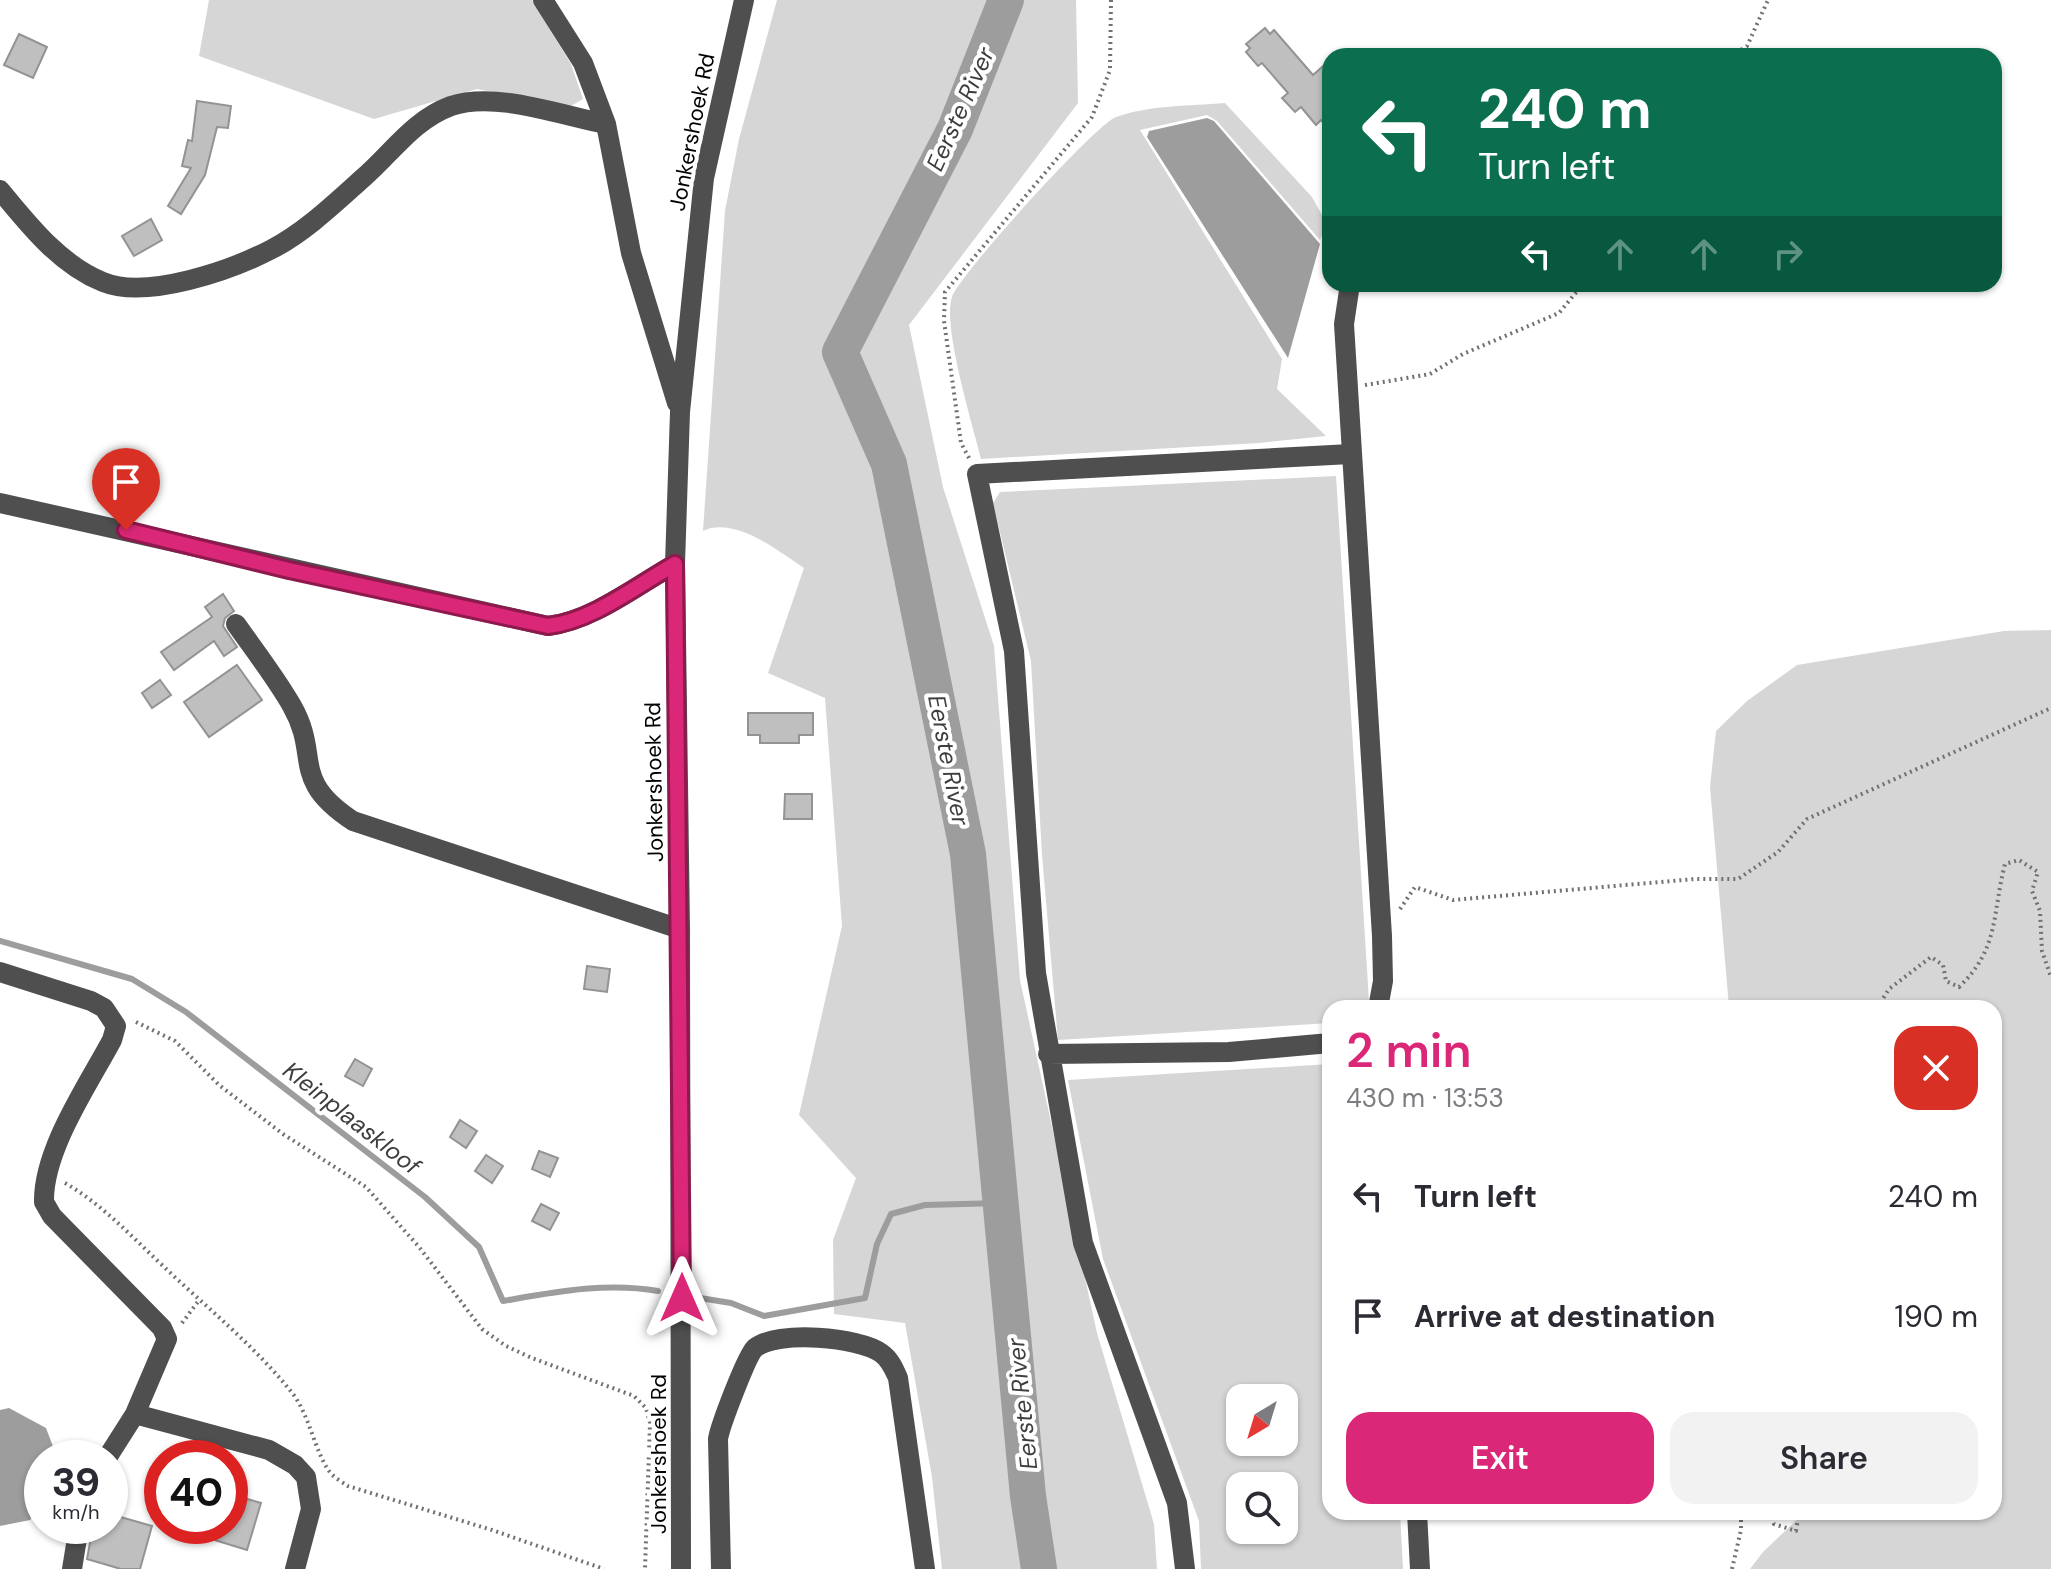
<!DOCTYPE html>
<meta charset="utf-8">
<style>
body{margin:0;font-family:"DM Sans",sans-serif;background:#f2f2f3;color:#2b2b33;height:100vh;display:flex;flex-direction:column;font-size:30px;white-space:nowrap}
*{box-sizing:border-box;margin:0}
p{font-size:26px;color:#7c7c81}
.icon{flex:none;width:44px;height:44px;fill:none;stroke:currentColor;stroke-width:2;stroke-linecap:round;stroke-linejoin:round}
.map{position:relative;flex:1;overflow:hidden}
.details{position:absolute;left:1322px;top:1000px;width:680px;height:520px;display:flex;flex-direction:column;background:#fff;border-radius:24px;box-shadow:0 2px 6px #0004}
.details>*{flex:none}
.banner{position:absolute;left:1322px;top:48px;width:680px;height:244px;border-radius:24px;box-shadow:0 2px 6px #0004;background:#0b6e4f;color:#fff;overflow:hidden}
.needle{width:52px;rotate:218deg}
.controls{position:absolute;left:1226px;top:1384px;display:grid;gap:16px}
.controls a{display:grid;place-items:center;width:72px;height:72px;border-radius:16px;background:#fff;box-shadow:0 2px 6px #0004;font-size:40px}
.speed{position:absolute;left:24px;top:1440px;display:flex;gap:16px;font-size:40px;font-weight:700;text-align:center}
.speed>*{display:grid;place-content:center;width:104px;height:104px;border-radius:50%;background:#fff;box-shadow:0 2px 6px #0004;line-height:1}
.speed small{font-size:20px;font-weight:400}
.speed .limit{border:12px solid #d22;background:#fff;color:#111}
.pin{position:absolute;display:grid;place-items:center;width:68px;height:68px;color:#fff;margin:-82px -34px;border-radius:50% 50% 50% 0;rotate:-45deg;box-shadow:0 0 8px #0007}
.pin .icon{rotate:45deg}
.me{position:absolute;width:88px;margin:-44px;rotate:0deg;stroke-linejoin:round;filter:drop-shadow(0 0 6px #0008)}
.turn{display:flex;align-items:center;gap:28px;height:168px;padding:0 24px;font-size:36px}
.turn .icon{width:104px;height:104px;stroke-width:2.5}
.turn b{display:block;font-size:56px;line-height:68px}
.lanes{display:flex;align-items:center;height:76px;padding:0 24px;background:#0003;justify-content:center;gap:40px;direction:ltr}
.lanes .off{opacity:.35}
.round{display:grid;place-items:center;flex:none;width:84px;height:84px;border-radius:24px;background:#f2f2f3}
.head{display:flex;align-items:center;justify-content:space-between;height:136px;padding:0 24px}
h1{font-size:48px;font-weight:600;line-height:60px;color:#db2777}
.button{display:flex;gap:16px;margin-top:auto;padding:16px 24px}
.button a{flex:1;height:92px;border-radius:24px;background:#db2777;color:#fff;font-size:32px;font-weight:600;line-height:92px;text-align:center}
.button a+a{background:#f2f2f3;color:#2b2b33}
ul{padding:0;list-style:none}
li{display:flex;align-items:center;gap:24px;height:120px;padding:0 24px}
li div{flex:1}
li b{display:block;font-size:30px}
li em{font-style:normal}
.map>svg:first-child{display:block}
</style>
<div class="map">
<svg width="2051" height="1569" viewBox="0 0 2051 1569">
<rect width="100%" height="100%" fill="#fff"/>
<path fill="#d6d6d6" fill-rule="evenodd" d="M209,0H532L571,64L583,99L569,107L477,89L374,119L199,56Z
M777,0H1076L1078,103L909,325L943,487L994,646L1020,980L1097,1333L1154,1524L1157,1569H942L932,1477L905,1323L834,1314L833,1240L856,1178L799,1115L842,926L825,698L768,673L804,568C778,551 735,516 703,531L725,211L739,139Z
M1225,103L1312,197L1327,224L1320,240L1217,121L1207,115L1140,130L1282,359L1277,389L1326,436L1259,443L981,459C973,425 942,326 952,297C959,275 1096,124 1116,117C1150,105 1190,106 1225,103Z
M1336,476L1369,1001L1364,1008H1330V1023L1058,1040L1042,855L1031,661L993,503L1000,492Z
M2051,630V1569H1750L1763,1552L1805,1512H1994V1008H1667L1729,1007L1710,787L1716,731L1747,701L1797,665L2004,631Z
M1330,1064V1512H1400L1403,1569H1201L1199,1521L1103,1259L1068,1080ZM1284,1398V1442H1240V1398ZM1284,1486V1530H1240V1486Z"/>
<path fill="#9d9d9d" d="M1207,118L1214,121L1320,244L1288,358L1147,137L1149,131Z
M9,1408L46,1428L54,1449L52,1458H42V1507L30,1520L0,1526V1410Z"/>
<g fill="none" stroke-linecap="round" stroke-linejoin="round">
<path stroke="#9d9d9d" stroke-width="6" d="M0,941L132,979L186,1012L425,1197L479,1247L503,1301C555,1292 606,1282 658,1291
M694,1297L731,1303L764,1316L865,1298L877,1244L891,1214L925,1205L1001,1203"/>
<path stroke="#9d9d9d" stroke-width="36" d="M1006,0L955,129L840,352L889,464L968,854L1028,1496L1039,1569"/>
</g>
<path fill="#bfbfbf" stroke="#939393" stroke-width="2" d="M1265,28L1270,34L1274,30L1313,75L1330,60V130L1321,120L1316,125L1301,107L1295,112L1282,98L1288,93L1262,63L1258,66L1246,52L1250,48L1246,44Z
M19,34L47,47L33,78L4,65Z
M197,101L231,106L228,128L217,127L205,175L181,214L168,206L191,168L182,166L188,140L192,141Z
M151,219L162,240L134,256L122,236Z
M223,594L234,611L225,618L223,626L237,647L224,656L214,641L174,670L161,652L212,617L205,607Z
M237,665L262,700L209,737L184,702Z
M160,680L171,695L152,708L142,693Z
M748,713H813V735H799V743H760V735H748Z
M785,794H812V819H784Z
M587,966L610,969L607,992L584,989Z
M355,1059L372,1069L363,1086L345,1076Z
M460,1120L477,1131L466,1148L450,1137Z
M539,1151L558,1158L550,1177L532,1169Z
M486,1155L503,1166L492,1183L475,1171Z
M541,1204L559,1213L550,1230L532,1221Z
M230,1494L261,1503L247,1550L182,1530V1526H230Z
M110,1514L152,1526L140,1569H121L87,1559L93,1526H110Z"/>
<g fill="none" stroke-linecap="round" stroke-linejoin="round">
<path stroke="#717171" stroke-width="4" stroke-dasharray="2 4" stroke-linecap="butt" d="M1731,56L1747,46L1768,0
M1365,385L1430,374L1463,354L1559,313L1583,284
M969,458L961,443L944,321L945,292L1092,117L1110,70L1111,0
M1400,909L1415,887L1453,900L1695,879H1738L1778,852L1807,819L2051,708
M1877,1008L1889,989L1931,957L1943,965L1946,981L1959,987C2000,948 1992,913 2005,864L2019,860L2038,872L2032,891L2040,911L2042,951L2051,977
M136,1022L175,1041L219,1085L283,1134L366,1187L419,1247L482,1329L506,1346L532,1358L634,1396L646,1408L650,1423L645,1569
M65,1183C103,1205 130,1235 162,1265C206,1307 255,1346 293,1394C310,1417 314,1449 329,1471C333,1477 342,1482 348,1486L492,1530L604,1569
M182,1323L200,1299
M1769,1512L1774,1524L1796,1531L1799,1512
M1732,1569L1741,1530V1512"/>
<path stroke="#4f4f4f" stroke-width="20" d="M543,0L583,63L606,124L631,253L677,403
M0,190C28,224 60,265 103,282C147,300 232,270 272,249C305,232 335,203 363,178C392,153 413,120 451,106C495,91 560,115 606,124
M1350,284L1344,324L1382,936L1383,981L1378,1008
M0,503L548,626C592,621 636,586 675,564
M236,624C255,651 276,678 292,706C321,757 289,779 353,821L680,929
M0,972L91,1001L104,1008L116,1026L112,1040C88,1085 43,1150 44,1202L52,1216L162,1328L167,1339L135,1414
M1048,1054L1229,1052L1330,1043
M107,1458L135,1414L269,1450L295,1465L306,1477L311,1509L295,1569
M1417,1512L1420,1569
M72,1569L79,1526
M681,1569L680,929L675,564L680,412L704,178L744,0
M721,1569L718,1439C720,1426 747,1355 755,1348C777,1330 859,1337 881,1353C890,1359 894,1369 898,1378L925,1569
M1185,1569L1177,1503L1083,1243L1036,973L1014,651L977,474L1351,454"/>
</g>
<g fill="none" stroke-linecap="round" stroke-linejoin="round">
<g stroke="#8e194d" stroke-width="20">
<path id="route" d="M126,530L289,570L548,626C592,621 636,586 675,564L682,1298"/>
</g>
<use href="#route" stroke="#db2777" stroke-width="14"/>
</g>
<g text-anchor="middle" dominant-baseline="central" stroke-width="8" stroke-linejoin="round" paint-order="stroke">
<g font-size="22" fill="#000" stroke="#fff">
<text transform="translate(692 132) rotate(-79)">Jonkershoek Rd</text>
<text transform="translate(654 782) rotate(-91)">Jonkershoek Rd</text>
<text transform="translate(658 1454) rotate(-90)">Jonkershoek Rd</text>
</g>
<g font-size="24" font-style="italic" fill="#3e3e3e" stroke="#fff">
<text transform="translate(960 109) rotate(-66)">Eerste River</text>
<text transform="translate(949 760) rotate(79)">Eerste River</text>
<text transform="translate(352 1118) rotate(38)">Kleinplaaskloof</text>
<text transform="translate(1022 1404) rotate(-96)">Eerste River</text>
</g>
</g>
</svg>
<div class="controls">
<a><svg class="needle" viewBox="-14 -14 28 28"><path d="M0-13l5 13h-10z" fill="#e53935"/><path d="M0 13l5-13h-10z" fill="#7c7c81"/></svg></a>
<a><svg class="icon" aria-label="search" viewBox="0 0 24 24"><circle cx="10" cy="10" r="6"/><path d="M15 15l6 6"/></svg></a>
</div>
<div class="speed"><div>39<small>km/h</small></div><div class="limit">40</div></div>
<div class="pin" style="left:126px;top:530px;background:#d93025"><svg class="icon" aria-label="arrive" viewBox="0 0 24 24"><path d="M6 21V4h12l-3 4 3 4H6"/></svg></div>
<svg class="me" style="left:682px;top:1298px" viewBox="-20 -20 40 40"><path d="M0-17L14 15 0 8-14 15z" fill="#db2777" stroke="#fff" stroke-width="4"/></svg>
<div class="banner">
<div class="turn"><svg class="icon" aria-label="left" viewBox="0 0 24 24"><path d="M17 20v-9H6M10 6l-5 5 5 5"/></svg><div><b>240 m</b>Turn left</div></div>
<div class="lanes"><svg class="icon" aria-label="left" viewBox="0 0 24 24"><path d="M17 20v-9H6M10 6l-5 5 5 5"/></svg><svg class="icon off" aria-label="ahead" viewBox="0 0 24 24"><path d="M12 20V5M6 11l6-6 6 6"/></svg><svg class="icon off" aria-label="ahead" viewBox="0 0 24 24"><path d="M12 20V5M6 11l6-6 6 6"/></svg><svg class="icon off" aria-label="right" viewBox="0 0 24 24"><path d="M7 20v-9h11M14 6l5 5-5 5"/></svg></div>
</div>
<section class="details">
<div class="head"><div><h1>2 min</h1><p>430 m · 13:53</p></div><a class="round" style="background:#d93025;color:#fff"><svg class="icon" aria-label="close" viewBox="0 0 24 24"><path d="M6 6l12 12M18 6L6 18"/></svg></a></div>
<ul>
<li><svg class="icon" aria-label="left" viewBox="0 0 24 24"><path d="M17 20v-9H6M10 6l-5 5 5 5"/></svg><div><b>Turn left</b></div><em>240 m</em></li>
<li><svg class="icon" aria-label="arrive" viewBox="0 0 24 24"><path d="M6 21V4h12l-3 4 3 4H6"/></svg><div><b>Arrive at destination</b></div><em>190 m</em></li>
</ul>
<div class="button"><a>Exit</a><a>Share</a></div>
</section>
</div>
